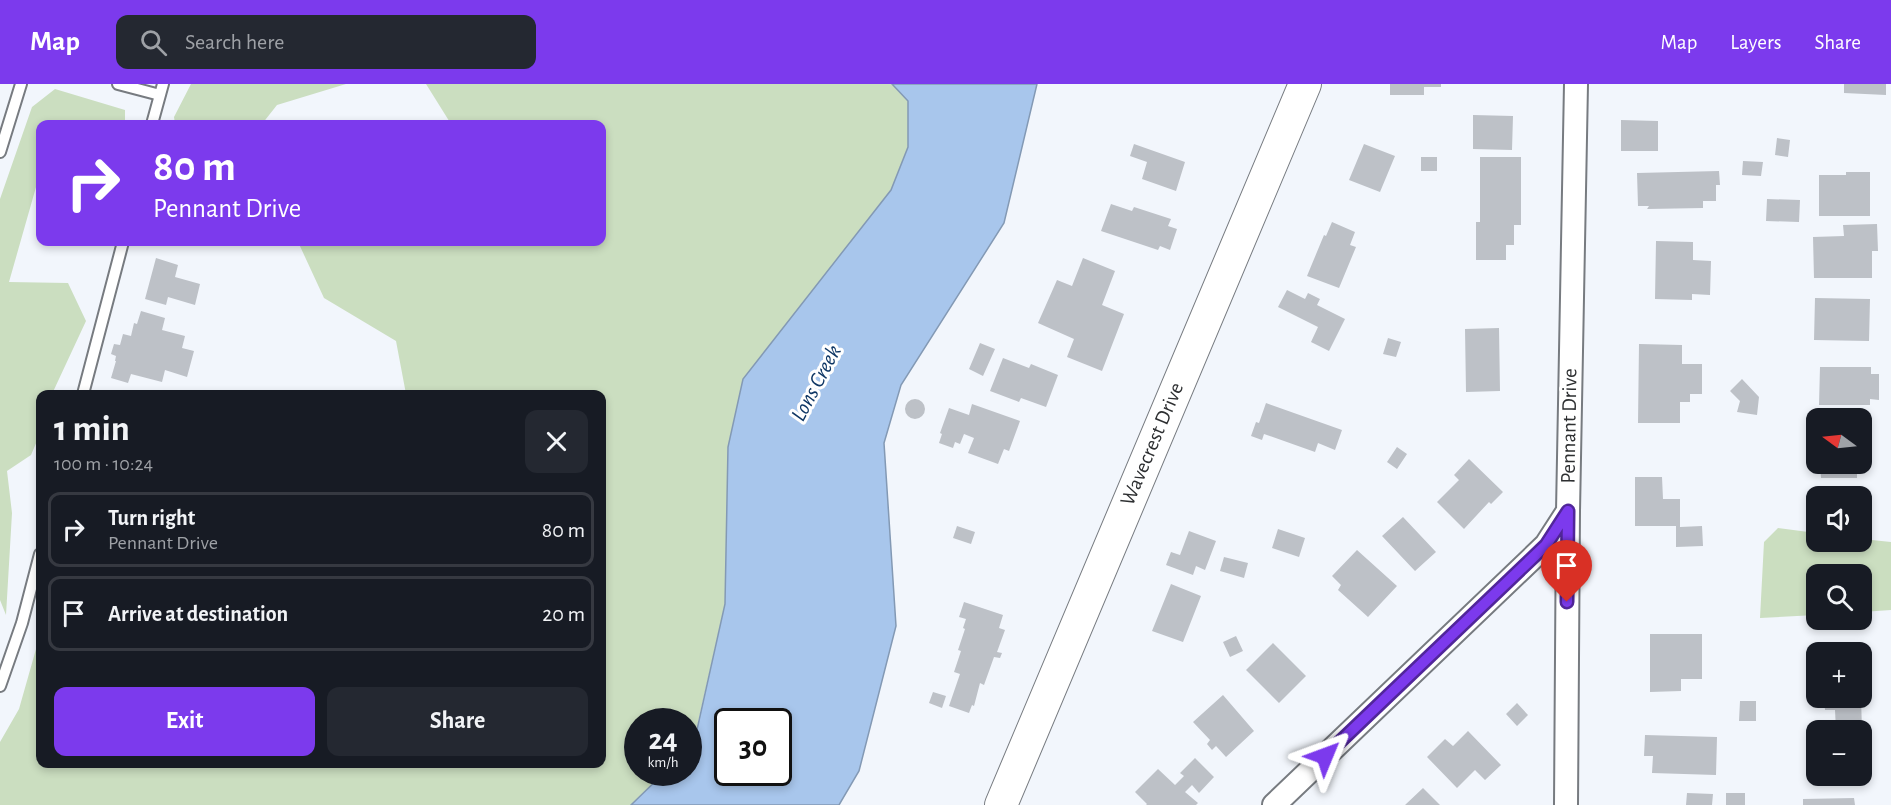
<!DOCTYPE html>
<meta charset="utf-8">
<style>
body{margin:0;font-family:"Alegreya Sans",sans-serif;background:#242831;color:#f1f3f6;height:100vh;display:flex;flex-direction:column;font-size:22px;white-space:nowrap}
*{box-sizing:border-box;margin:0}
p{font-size:20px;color:#9ea1a6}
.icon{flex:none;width:33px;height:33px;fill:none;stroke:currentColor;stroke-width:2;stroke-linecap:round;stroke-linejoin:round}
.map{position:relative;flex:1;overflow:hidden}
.side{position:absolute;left:36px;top:306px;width:570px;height:378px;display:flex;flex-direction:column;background:#171b24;border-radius:12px;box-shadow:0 3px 9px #0003}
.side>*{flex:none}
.guide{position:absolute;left:36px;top:36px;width:570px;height:126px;border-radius:12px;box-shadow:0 3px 9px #0003;background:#7c3aed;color:#fff;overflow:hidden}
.needle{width:39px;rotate:285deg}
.fabs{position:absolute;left:1806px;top:324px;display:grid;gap:12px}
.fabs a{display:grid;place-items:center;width:66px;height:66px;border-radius:12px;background:#171b24;box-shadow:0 3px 9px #0003;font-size:30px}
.speed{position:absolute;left:624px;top:624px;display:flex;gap:12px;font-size:30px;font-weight:700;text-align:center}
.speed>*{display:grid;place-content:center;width:78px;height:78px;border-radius:50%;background:#171b24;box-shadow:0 3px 9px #0003;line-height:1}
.speed small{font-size:15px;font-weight:400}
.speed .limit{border:3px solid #111;border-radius:9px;background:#fff;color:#111}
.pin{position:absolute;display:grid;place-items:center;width:51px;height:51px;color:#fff;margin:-62px -26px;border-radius:50% 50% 50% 0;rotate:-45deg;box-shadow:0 0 6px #0007}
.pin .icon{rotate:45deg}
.me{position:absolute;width:66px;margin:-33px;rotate:46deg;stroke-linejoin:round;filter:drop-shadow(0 0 4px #0008)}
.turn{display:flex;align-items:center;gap:21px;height:126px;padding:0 18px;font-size:27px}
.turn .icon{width:78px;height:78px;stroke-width:2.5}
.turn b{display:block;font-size:42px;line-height:51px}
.round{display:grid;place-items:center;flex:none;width:63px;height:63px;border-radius:12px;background:#242831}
.overview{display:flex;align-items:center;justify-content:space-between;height:102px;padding:0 18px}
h1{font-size:36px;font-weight:700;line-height:45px}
.cta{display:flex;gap:12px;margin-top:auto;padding:12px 18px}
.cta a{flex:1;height:69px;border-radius:12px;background:#7c3aed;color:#fff;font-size:24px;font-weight:700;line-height:69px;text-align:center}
.cta a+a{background:#242831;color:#f1f3f6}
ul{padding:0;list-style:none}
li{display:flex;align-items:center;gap:18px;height:75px;margin:0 12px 9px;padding:0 6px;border:3px solid #363941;border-radius:12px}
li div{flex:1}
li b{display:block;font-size:22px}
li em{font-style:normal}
header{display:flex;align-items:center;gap:36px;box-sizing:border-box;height:84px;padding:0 30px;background:#7c3aed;color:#fff}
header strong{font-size:28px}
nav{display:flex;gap:33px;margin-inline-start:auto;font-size:21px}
.search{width:420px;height:54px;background:#242831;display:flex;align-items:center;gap:15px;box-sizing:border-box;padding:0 21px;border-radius:12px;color:#9ea1a6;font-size:22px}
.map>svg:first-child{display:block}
</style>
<header>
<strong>Map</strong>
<div class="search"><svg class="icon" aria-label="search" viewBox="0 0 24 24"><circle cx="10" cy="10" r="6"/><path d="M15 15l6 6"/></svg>Search here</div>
<nav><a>Map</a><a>Layers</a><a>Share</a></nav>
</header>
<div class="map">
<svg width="1891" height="721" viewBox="0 0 1891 721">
<rect width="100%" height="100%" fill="#f2f6fc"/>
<path fill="#cbdec0" d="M191,0H346L277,21L262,40H175L174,33Z
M426,0H892L908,17V63L891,106L743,296L728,363L725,520L693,660L689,664L688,638H638V688L664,689L631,721H0V658L19,625L40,551V680H602V310H406L396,257L324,214L299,160L429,161L431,158H602V40H451Z
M55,5L125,26V40H40V89L9,198L68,199L86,237L52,310H40V350L31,371L7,387L12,429L6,531L0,516V115L32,23Z
M1778,444L1816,449V458H1862V455L1891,458V526L1862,528V490H1816V531L1760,534L1764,458Z"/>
<path fill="#a8c6ec" stroke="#8399b4" stroke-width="1.5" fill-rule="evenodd" d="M892,0H1037L1004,139L901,301L884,359L896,542L859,687L839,721H631L664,689L688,688L689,664L694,659L725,520L728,363L743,295L891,106L908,63V17ZM728,638H778V688H728Z"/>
<path fill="#bdc1c7" d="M1390,0H1441V3H1424V11H1390Z
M1844,0H1886V11L1844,9Z
M1473,31L1513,32L1512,66L1473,65Z
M1621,36L1658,37V67H1621Z
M1777,54L1790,56L1788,73L1775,71Z
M1134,60L1185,78L1176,107L1142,95L1147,78L1130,72Z
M1364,60L1395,72L1380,108L1349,96Z
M1421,73H1437V87H1421Z
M1480,73H1521V141H1514V161H1506V176H1476V138H1480Z
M1743,77L1763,78L1761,92L1742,91Z
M1719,87L1720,101H1716V117H1703V124L1647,125L1649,122H1638L1637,89Z
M1846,88H1870V132H1819V91H1846Z
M1767,115L1800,116L1799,138L1766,137Z
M1111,120L1132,127L1134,123L1171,135L1168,142L1177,145L1170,166L1160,162L1158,166L1101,147Z
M1332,138L1355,148L1350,161L1356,163L1339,204L1307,192L1324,151L1326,152Z
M1877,140L1878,167H1872V194H1814L1813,153L1844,152L1843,141Z
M1656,157L1693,158V176L1711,177L1710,211L1692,210V216L1655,215Z
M156,174L178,181L175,193L200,200L195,221L168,213L166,221L145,215Z
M1083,174L1115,187L1102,221L1124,230L1102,287L1067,273L1074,255L1038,239L1057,196L1072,202Z
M1287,206L1305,215L1308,209L1320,215L1317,221L1345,235L1329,267L1311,258L1318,243L1278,223Z
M1815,214L1870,215L1869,257L1814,256Z
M141,227L165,234L162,246L185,252L182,264L194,267L187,293L165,286L162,298L131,290L128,299L111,294L116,277H115L116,272L111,270L114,260L120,261L123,250L131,252L134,239L137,240Z
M1499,244L1500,307L1466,308L1465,245Z
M1388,254L1401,258L1396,273L1383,270Z
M980,259L995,265L983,292L969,285Z
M1639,260L1682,261V280H1702V310H1690V318H1680V339H1638Z
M1003,274L1029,284L1031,280L1058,291L1046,323L1021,314L1019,318L990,307Z
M1820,283H1871V290H1879V316L1870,315V321H1819Z
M1742,295L1759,313L1757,331L1737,328L1740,317L1730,307Z
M905 325a10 10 0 1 1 20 0a10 10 0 1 1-20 0Z
M1266,319L1342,346L1335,366L1318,359L1315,368L1264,350L1262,356L1251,352L1256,338L1259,339Z
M972,320L1020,337L1009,367L1004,365L998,380L968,369L974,354L964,350L960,360L955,358L953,364L939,359L942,350L940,349L949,324L969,331Z
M1397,363L1407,370L1397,385L1387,378Z
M1469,375L1503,408L1491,420L1489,418L1464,445L1437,418L1459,396L1454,391Z
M1820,380H1857V394H1821Z
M1635,393H1662L1663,415H1680V443L1702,442L1703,462L1676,463V442H1635Z
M1403,433L1436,468L1415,487L1382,452Z
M957,442L975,448L971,460L953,454Z
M1278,445L1305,454L1299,473L1272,464Z
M1189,447L1216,457L1205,486L1196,482L1193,491L1166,481L1171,468L1180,471Z
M1357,466L1397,502L1368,533L1338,506L1341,501L1332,492Z
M1224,473L1248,479L1244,494L1220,487Z
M1171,500L1201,512L1183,558L1152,547Z
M964,518L1003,531L999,544L1005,546L997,568L1002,569L1000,574L994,573L984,601L980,599L974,622L972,621L969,629L949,622L960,590L954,588L961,567L958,566L965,545L963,544L966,535L959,533Z
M1650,550H1702V595H1681V607L1650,608Z
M1236,552L1243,567L1230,573L1223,558Z
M1273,559L1306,592L1279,619L1246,586Z
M1864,559L1865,601H1862V568H1824V560Z
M1809,597H1816V616H1810Z
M933,608L946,612L942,624L929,619Z
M1223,611L1254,647L1226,673L1216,662L1212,666L1207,660L1210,656L1193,638Z
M1824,614H1861L1862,646H1836L1835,626H1825Z
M1740,617H1756V637H1739Z
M1517,619L1528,631L1517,642L1506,630Z
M1468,647L1501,681L1485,696L1475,686L1457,704L1427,673L1445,655L1453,662Z
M1645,651L1717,653L1716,691L1652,689L1653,672H1644Z
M1195,674L1214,693L1199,709L1192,701L1185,708L1198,719L1196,721H1146L1147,720L1135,708L1158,685L1175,701L1184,692L1180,689Z
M1423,704L1440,721H1405Z
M1687,709L1713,710L1712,721H1686Z
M1726,709H1745V721H1726Z
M1854,714L1855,721H1803V715Z"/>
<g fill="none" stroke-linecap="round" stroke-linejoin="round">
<g stroke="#777b80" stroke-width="14">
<path id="lane" d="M118,0L160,11
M152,40L163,0
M0,68L21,0
M83,310L123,158
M0,602L22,539L40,470"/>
</g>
<g stroke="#777b80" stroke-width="26">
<path id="street" d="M1274,721L1546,461L1568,427
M1566,721L1568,427L1576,0"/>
</g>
<g stroke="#777b80" stroke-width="34">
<path id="secondary" d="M1001,721L1305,0"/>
</g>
<use href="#lane" stroke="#fff" stroke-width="10"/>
<use href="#street" stroke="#fff" stroke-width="22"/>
<use href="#secondary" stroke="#fff" stroke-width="32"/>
</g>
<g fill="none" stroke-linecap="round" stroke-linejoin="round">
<g stroke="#51269a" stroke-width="15">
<path id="route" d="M1325,672L1546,461L1568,427L1567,518"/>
</g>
<use href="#route" stroke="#7c3aed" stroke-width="10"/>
</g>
<g text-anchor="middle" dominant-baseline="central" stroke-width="6" stroke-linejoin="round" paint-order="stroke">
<g font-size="21" fill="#2d2f31" stroke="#fff">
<text transform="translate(1569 342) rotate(-89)">Pennant Drive</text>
<text transform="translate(1152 360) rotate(-67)">Wavecrest Drive</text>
</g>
<g font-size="22" font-style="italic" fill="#0f3765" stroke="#fff">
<text transform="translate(816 299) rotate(-62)">Lons Creek</text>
</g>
</g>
</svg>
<div class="fabs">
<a><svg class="needle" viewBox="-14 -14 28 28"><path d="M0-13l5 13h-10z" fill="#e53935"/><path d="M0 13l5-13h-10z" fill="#9ea1a6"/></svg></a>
<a><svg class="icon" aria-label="sound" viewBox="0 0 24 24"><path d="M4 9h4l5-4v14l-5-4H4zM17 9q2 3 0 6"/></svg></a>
<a><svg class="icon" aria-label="search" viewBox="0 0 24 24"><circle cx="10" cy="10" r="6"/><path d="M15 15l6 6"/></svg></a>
<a>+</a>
<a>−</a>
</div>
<div class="speed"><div>24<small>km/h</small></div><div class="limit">30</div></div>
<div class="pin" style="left:1567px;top:518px;background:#d93025"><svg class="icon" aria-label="arrive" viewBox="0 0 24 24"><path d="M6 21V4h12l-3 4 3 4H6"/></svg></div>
<svg class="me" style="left:1325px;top:672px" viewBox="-20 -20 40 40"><path d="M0-17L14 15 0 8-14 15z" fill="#7c3aed" stroke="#fff" stroke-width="4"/></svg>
<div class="guide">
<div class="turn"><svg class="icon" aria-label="right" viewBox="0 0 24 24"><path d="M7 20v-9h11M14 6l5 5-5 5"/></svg><div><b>80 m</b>Pennant Drive</div></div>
</div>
<section class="side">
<div class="overview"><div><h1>1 min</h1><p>100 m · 10:24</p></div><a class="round"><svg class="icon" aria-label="close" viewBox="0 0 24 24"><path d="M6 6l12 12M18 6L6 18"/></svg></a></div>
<ul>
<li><svg class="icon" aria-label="right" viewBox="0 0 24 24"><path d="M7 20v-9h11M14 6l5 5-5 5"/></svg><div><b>Turn right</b><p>Pennant Drive</p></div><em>80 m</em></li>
<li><svg class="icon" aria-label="arrive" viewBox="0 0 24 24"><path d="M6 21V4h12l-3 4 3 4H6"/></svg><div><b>Arrive at destination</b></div><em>20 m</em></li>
</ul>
<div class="cta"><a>Exit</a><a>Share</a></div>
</section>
</div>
